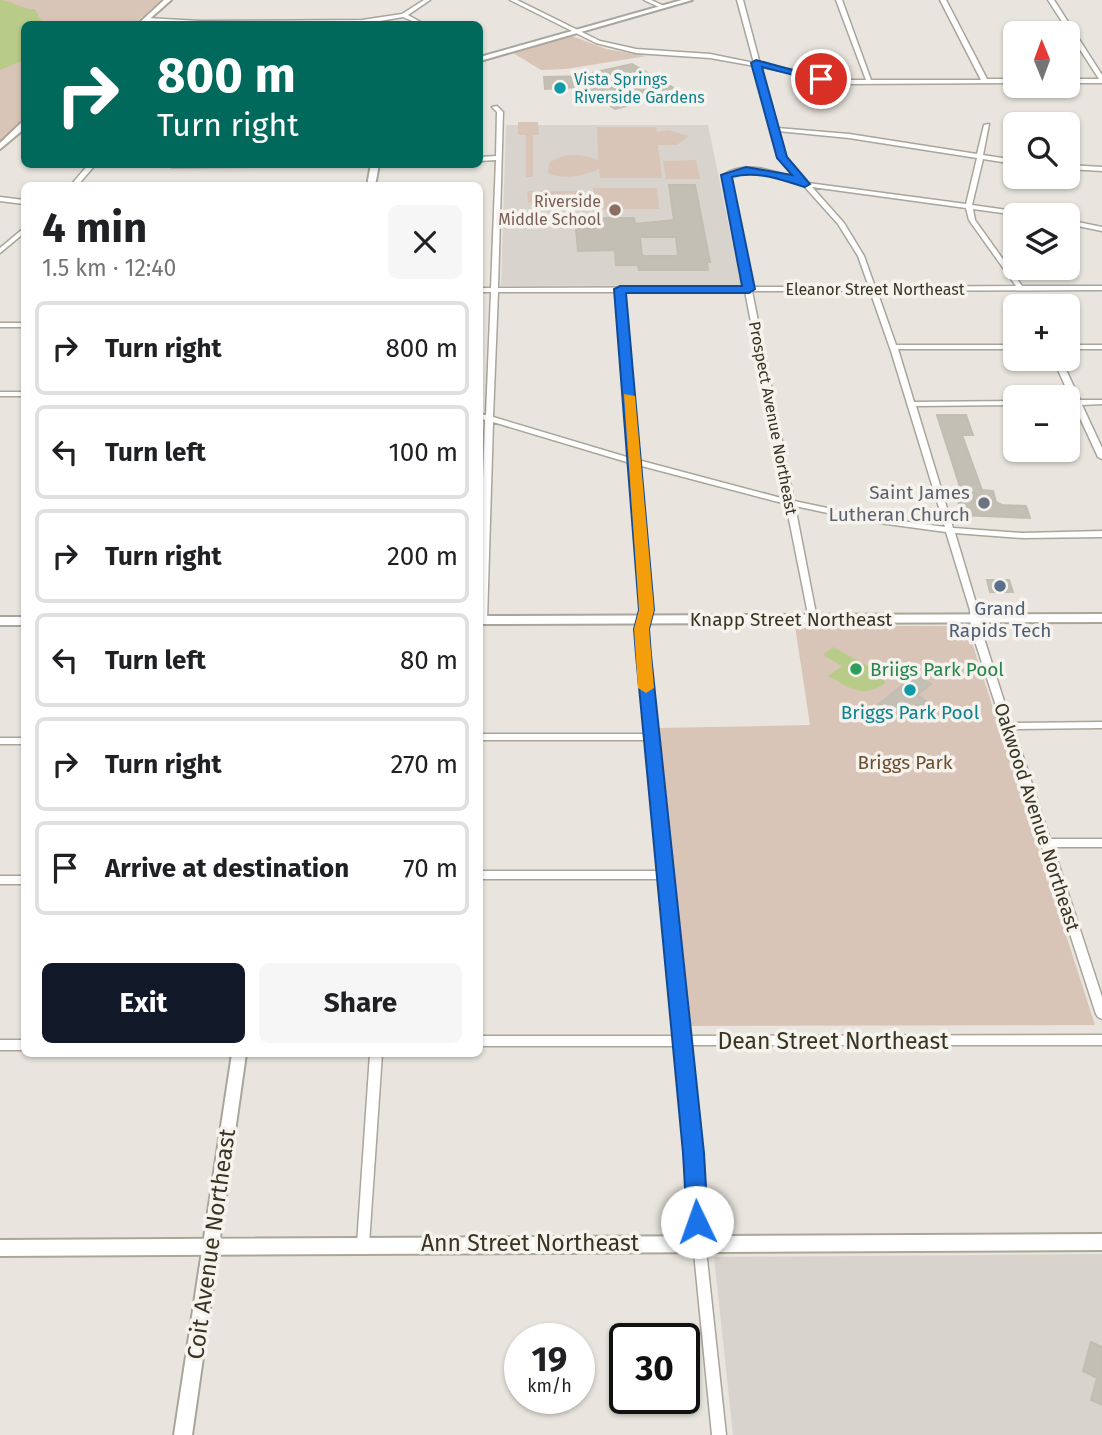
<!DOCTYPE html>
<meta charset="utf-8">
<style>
body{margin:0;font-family:"Fira Sans",sans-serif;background:#f6f6f6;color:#202124;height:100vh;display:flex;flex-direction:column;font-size:26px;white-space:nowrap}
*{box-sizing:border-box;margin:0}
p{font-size:23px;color:#757577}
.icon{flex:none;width:38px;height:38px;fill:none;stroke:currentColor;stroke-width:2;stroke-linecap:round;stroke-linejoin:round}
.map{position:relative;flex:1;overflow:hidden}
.side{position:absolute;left:21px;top:182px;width:462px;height:875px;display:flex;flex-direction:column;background:#fff;border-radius:10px;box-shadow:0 2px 5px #0004}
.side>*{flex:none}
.banner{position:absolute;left:21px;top:21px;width:462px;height:147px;border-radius:10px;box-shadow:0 2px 5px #0004;background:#00695c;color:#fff;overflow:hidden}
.needle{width:46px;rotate:359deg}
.tools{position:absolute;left:1003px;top:21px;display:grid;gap:14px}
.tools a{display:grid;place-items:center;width:77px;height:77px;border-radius:10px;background:#fff;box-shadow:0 2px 5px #0004;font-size:35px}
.speed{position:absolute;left:504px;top:1323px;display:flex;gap:14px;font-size:35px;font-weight:700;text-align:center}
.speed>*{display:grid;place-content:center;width:91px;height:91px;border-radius:50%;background:#fff;box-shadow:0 2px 5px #0004;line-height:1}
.speed small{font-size:18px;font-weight:400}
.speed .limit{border:4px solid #111;border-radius:10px;background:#fff;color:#111}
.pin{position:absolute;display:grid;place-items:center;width:60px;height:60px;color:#fff;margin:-30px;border:4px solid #fff;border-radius:50%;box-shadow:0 2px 7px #0007}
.me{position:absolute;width:77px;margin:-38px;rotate:357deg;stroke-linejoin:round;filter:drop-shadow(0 0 5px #0008)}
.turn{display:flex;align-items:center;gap:24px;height:147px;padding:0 21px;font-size:32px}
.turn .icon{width:91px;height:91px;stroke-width:2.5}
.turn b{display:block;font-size:49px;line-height:60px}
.round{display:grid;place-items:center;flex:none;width:74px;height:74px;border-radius:10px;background:#f6f6f6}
.summary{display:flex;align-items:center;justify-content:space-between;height:119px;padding:0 21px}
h1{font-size:42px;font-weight:700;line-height:52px}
.action{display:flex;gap:14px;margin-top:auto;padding:14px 21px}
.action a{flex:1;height:80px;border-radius:10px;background:#111827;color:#fff;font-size:28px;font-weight:700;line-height:80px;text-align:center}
.action a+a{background:#f6f6f6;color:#202124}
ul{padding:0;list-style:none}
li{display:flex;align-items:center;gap:21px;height:94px;margin:0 14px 10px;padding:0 7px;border:4px solid #e0e0e0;border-radius:10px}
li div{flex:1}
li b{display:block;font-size:26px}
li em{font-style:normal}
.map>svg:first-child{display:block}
</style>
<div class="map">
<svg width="1102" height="1435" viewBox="0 0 1102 1435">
<rect width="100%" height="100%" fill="#e9e5de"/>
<path fill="#d8d4cd" d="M506,125H708L741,285L501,286Z
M1102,1254V1435H733L714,1257Z"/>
<path fill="#d9c5b8" d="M0,0H161L134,24H24V121L0,143Z
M572,36L606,49L647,56L566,69L541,70L513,53Z
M518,122H538L539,135H533V177H526V135H518Z
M597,127H656L657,132L668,130L689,136L677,145H658L662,178H600L599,169C585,176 563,180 548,173L549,163C564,152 583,153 598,160Z
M696,160L700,179H666L663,161Z
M593,188H657L659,209H594Z
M527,191H577L578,203H528Z
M795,626H961L968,630L1095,1025L687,1026L657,728L810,725Z"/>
<path fill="#b9cb89" d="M0,0C12,0 18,9 35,9L43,24H24V60L0,70Z
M833,647L881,673L885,683C863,699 850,688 828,676L842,666L823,655Z"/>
<path fill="#c3bfb4" stroke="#c2bdb1" stroke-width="2" fill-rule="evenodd" d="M632,64L674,88L630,98L635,104L615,109L581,87L545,89L544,77L594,76L591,73Z
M669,185H695L710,262H707L708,270H639L638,265H616L615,250L578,251L576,229H594V225H600L599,218H634L635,224L674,220ZM640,237H676L678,256H642Z
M937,415H966L973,435H962L982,490L993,491L996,502L1002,505L1026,506L1030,518L960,515L957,490H961Z
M987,580H1009L1013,592H990Z
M915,675L931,684L917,695L937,708L933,715L911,702L896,714L879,704Z
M1091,1342L1102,1347V1405L1091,1400L1097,1378L1083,1371Z"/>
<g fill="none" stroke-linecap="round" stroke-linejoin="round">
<g stroke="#a9a59a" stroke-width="3">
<path id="minor" d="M424,0H430L408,15L424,24H419L403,17L362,24H199L146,22L143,20L146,18L200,21L362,20L402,14Z
M510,0H517L600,41L636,49L710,54L754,63L737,0H743L760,64L850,80H866L836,0H842L871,80H981L940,0H946L987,79H1015V83L850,84L761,67L777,128L849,134L977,154L984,125L989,124L983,155L1015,160V164L983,159L972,205L1029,213L1032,215H1017L973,209L975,220L1022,286H1102V290L877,291L896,345H1015V349H898L914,402L1015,401V405L916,406L953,528L1023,533L1102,531V537L1023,538L955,533L978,610L981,629L1011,723L1102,722V728L1014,729L1050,839H1102V847H1053L1102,997V1019L1098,1017L1096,1014L971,629L970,610L946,532L865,521L795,506L817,619L813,622L809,619L786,504L638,465L650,610L646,629L655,734L688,1036L1102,1035V1045H689L700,1153L703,1222L726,1435H712L691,1222L688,1153L677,1046H480V1036H676L660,879H480V871H659L646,740H480V734H645L636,629L642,610L630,463L493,422L487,620L485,622H480V570L485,420L480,418V414L486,415L491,292H480V288H491L496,160L480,161V157L496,156L497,112L492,107L497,106L503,112L498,288L745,287L723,175C745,160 775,171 798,179L779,157L772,131L770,129L771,128L755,66L710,58L636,53L596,43ZM778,131L849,138L977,158L966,204L808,183L785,157ZM744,171L766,173L804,186L838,224L858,256L869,287H751L729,176ZM812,187L966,208L969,220L1016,286L875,287L864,256L844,223ZM745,291L785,499L638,460L624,292ZM752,291H870L891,351L945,527L865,516L794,501ZM498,292H617L630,458L493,417Z
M644,0H651L666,7L661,8Z
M1048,0H1054L1102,75V83H1068V79H1099Z
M89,164H96L77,186H70Z
M379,164L376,166L172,167L169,165Z
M1068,165L1102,167V171L1068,169Z
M0,197L24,200V204L0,201Z
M1068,220L1102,227V231L1068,224Z
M24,228V233L0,253V248Z
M0,323H24V327H0Z
M1068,345H1102V349H1068Z
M1053,359H1061L1080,400H1102V404L1082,405L1102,448V459L1098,457L1074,405H1068V401H1072Z
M0,392H24V396H0Z
M0,738H24V744H0Z
M0,876H24V884H0Z
M0,1040H24V1050H0Z
M370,1054H382L369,1244L368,1248L363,1250L358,1248L357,1244Z"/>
</g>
<g stroke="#a9a59a" stroke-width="4">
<path id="tertiary" d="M682,0H692L480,61V57Z
M371,164H379L375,186H367Z
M1102,614V622L480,624V616Z
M0,617H24V625H0Z
M232,1054H246L192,1435H174Z"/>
</g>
<g stroke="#aba696" stroke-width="4">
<path id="secondary" d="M164,0H171L144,24H138Z
M21,123H24V129L0,149V143Z
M1102,1234V1250L0,1256V1240Z"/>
</g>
<use href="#minor" fill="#fff" fill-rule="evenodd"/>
<use href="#tertiary" fill="#fff" fill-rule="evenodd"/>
<use href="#secondary" fill="#fff" fill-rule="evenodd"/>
</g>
<path fill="#1a73e8" stroke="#114b97" stroke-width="2" d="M756,60L826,79L821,82L762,67L787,157L810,184L805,187C781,180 757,170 732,177L755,289L749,293H626L654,610L649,629L651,655L704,1153L708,1222L705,1229L697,1232L690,1229L687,1222L683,1153L636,655L634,629L639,610L614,289L620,286H742L721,175L746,167L792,175L777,158L751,63Z"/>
<path fill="#f59e0b" d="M624,394L635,396L654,610L649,629L654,688L646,693L638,688L634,629L639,610Z"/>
<g fill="#0f9aa8" stroke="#f6f3ee" stroke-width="2.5">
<circle cx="560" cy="88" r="7"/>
<circle cx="910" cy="690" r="7"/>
</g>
<circle fill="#8d6e63" stroke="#f6f3ee" stroke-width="2.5" cx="615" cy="210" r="7"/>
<circle fill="#6b7280" stroke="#f6f3ee" stroke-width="2.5" cx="984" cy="503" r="7"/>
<circle fill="#5c6f8a" stroke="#f6f3ee" stroke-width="2.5" cx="1000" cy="586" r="7"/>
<circle fill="#2e9e5b" stroke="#f6f3ee" stroke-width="2.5" cx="856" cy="669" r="7"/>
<g text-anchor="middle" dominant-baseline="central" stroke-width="7" stroke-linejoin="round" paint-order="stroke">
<g font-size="16" fill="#0d838f" stroke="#f6f3ee" text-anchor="start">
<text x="574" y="79">Vista Springs<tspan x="574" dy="18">Riverside Gardens</tspan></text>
</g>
<g font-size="16" fill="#785e54" stroke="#f6f3ee" text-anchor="end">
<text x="601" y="201">Riverside<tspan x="601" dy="18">Middle School</tspan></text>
</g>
<g font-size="16" fill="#373421" stroke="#f6f3ee">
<text x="875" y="289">Eleanor Street Northeast</text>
<text transform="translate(773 418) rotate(79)">Prospect Avenue Northeast</text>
</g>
<g font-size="19" fill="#5b616d" stroke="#f6f3ee" text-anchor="end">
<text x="970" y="492">Saint James<tspan x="970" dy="22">Lutheran Church</tspan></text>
</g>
<g font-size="19" fill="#4e5e75" stroke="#f6f3ee">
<text x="1000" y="608">Grand<tspan x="1000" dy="22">Rapids Tech</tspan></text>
</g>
<g font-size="19" fill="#373421" stroke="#f6f3ee">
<text x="791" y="619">Knapp Street Northeast</text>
<text transform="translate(1037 817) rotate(72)">Oakwood Avenue Northeast</text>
</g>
<g font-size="19" fill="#27864d" stroke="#f6f3ee" text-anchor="start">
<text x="870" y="669">Briigs Park Pool</text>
</g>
<g font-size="19" fill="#0d838f" stroke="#f6f3ee">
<text x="910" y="712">Briggs Park Pool</text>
</g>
<g font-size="19" fill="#6b4d2e" stroke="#f6f3ee">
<text x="905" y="762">Briggs Park</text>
</g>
<g font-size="23" fill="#373421" stroke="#f6f3ee">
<text x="833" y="1041">Dean Street Northeast</text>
<text x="530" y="1243">Ann Street Northeast</text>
<text transform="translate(211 1244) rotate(-82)">Coit Avenue Northeast</text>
</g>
</g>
</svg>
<div class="tools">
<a><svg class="needle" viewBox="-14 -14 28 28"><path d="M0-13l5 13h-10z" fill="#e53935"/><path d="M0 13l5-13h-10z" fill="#757577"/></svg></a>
<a><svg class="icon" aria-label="search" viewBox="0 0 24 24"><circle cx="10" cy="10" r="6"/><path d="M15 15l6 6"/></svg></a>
<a><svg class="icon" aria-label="layers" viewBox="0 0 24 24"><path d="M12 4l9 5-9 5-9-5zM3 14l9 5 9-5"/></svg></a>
<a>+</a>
<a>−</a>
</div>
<div class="speed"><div>19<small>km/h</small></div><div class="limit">30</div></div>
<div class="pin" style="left:821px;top:79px;background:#d93025"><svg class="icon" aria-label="arrive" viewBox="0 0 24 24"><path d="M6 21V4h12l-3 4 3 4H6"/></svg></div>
<svg class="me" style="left:697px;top:1222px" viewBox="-20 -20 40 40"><circle r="19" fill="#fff"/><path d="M0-13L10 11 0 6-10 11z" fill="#1a73e8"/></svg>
<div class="banner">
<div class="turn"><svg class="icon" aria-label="right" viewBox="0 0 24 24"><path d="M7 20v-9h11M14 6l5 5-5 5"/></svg><div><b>800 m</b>Turn right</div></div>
</div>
<section class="side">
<div class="summary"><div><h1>4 min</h1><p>1.5 km · 12:40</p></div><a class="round"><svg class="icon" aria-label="close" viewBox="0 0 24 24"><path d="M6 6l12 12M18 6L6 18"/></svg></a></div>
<ul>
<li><svg class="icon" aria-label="right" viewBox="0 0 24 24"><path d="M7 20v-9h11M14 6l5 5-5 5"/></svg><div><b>Turn right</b></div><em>800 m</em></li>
<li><svg class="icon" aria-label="left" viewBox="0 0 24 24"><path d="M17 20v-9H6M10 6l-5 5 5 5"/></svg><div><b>Turn left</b></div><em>100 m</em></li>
<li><svg class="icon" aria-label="right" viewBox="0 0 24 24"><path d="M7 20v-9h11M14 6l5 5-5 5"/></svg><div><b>Turn right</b></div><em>200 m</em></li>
<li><svg class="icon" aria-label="left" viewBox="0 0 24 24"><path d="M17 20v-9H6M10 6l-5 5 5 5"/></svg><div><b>Turn left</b></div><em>80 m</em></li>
<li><svg class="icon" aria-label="right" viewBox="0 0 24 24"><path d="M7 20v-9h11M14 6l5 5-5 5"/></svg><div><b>Turn right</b></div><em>270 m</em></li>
<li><svg class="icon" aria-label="arrive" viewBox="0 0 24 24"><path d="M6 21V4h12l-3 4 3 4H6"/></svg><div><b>Arrive at destination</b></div><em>70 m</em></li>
</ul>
<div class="action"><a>Exit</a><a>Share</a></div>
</section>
</div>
